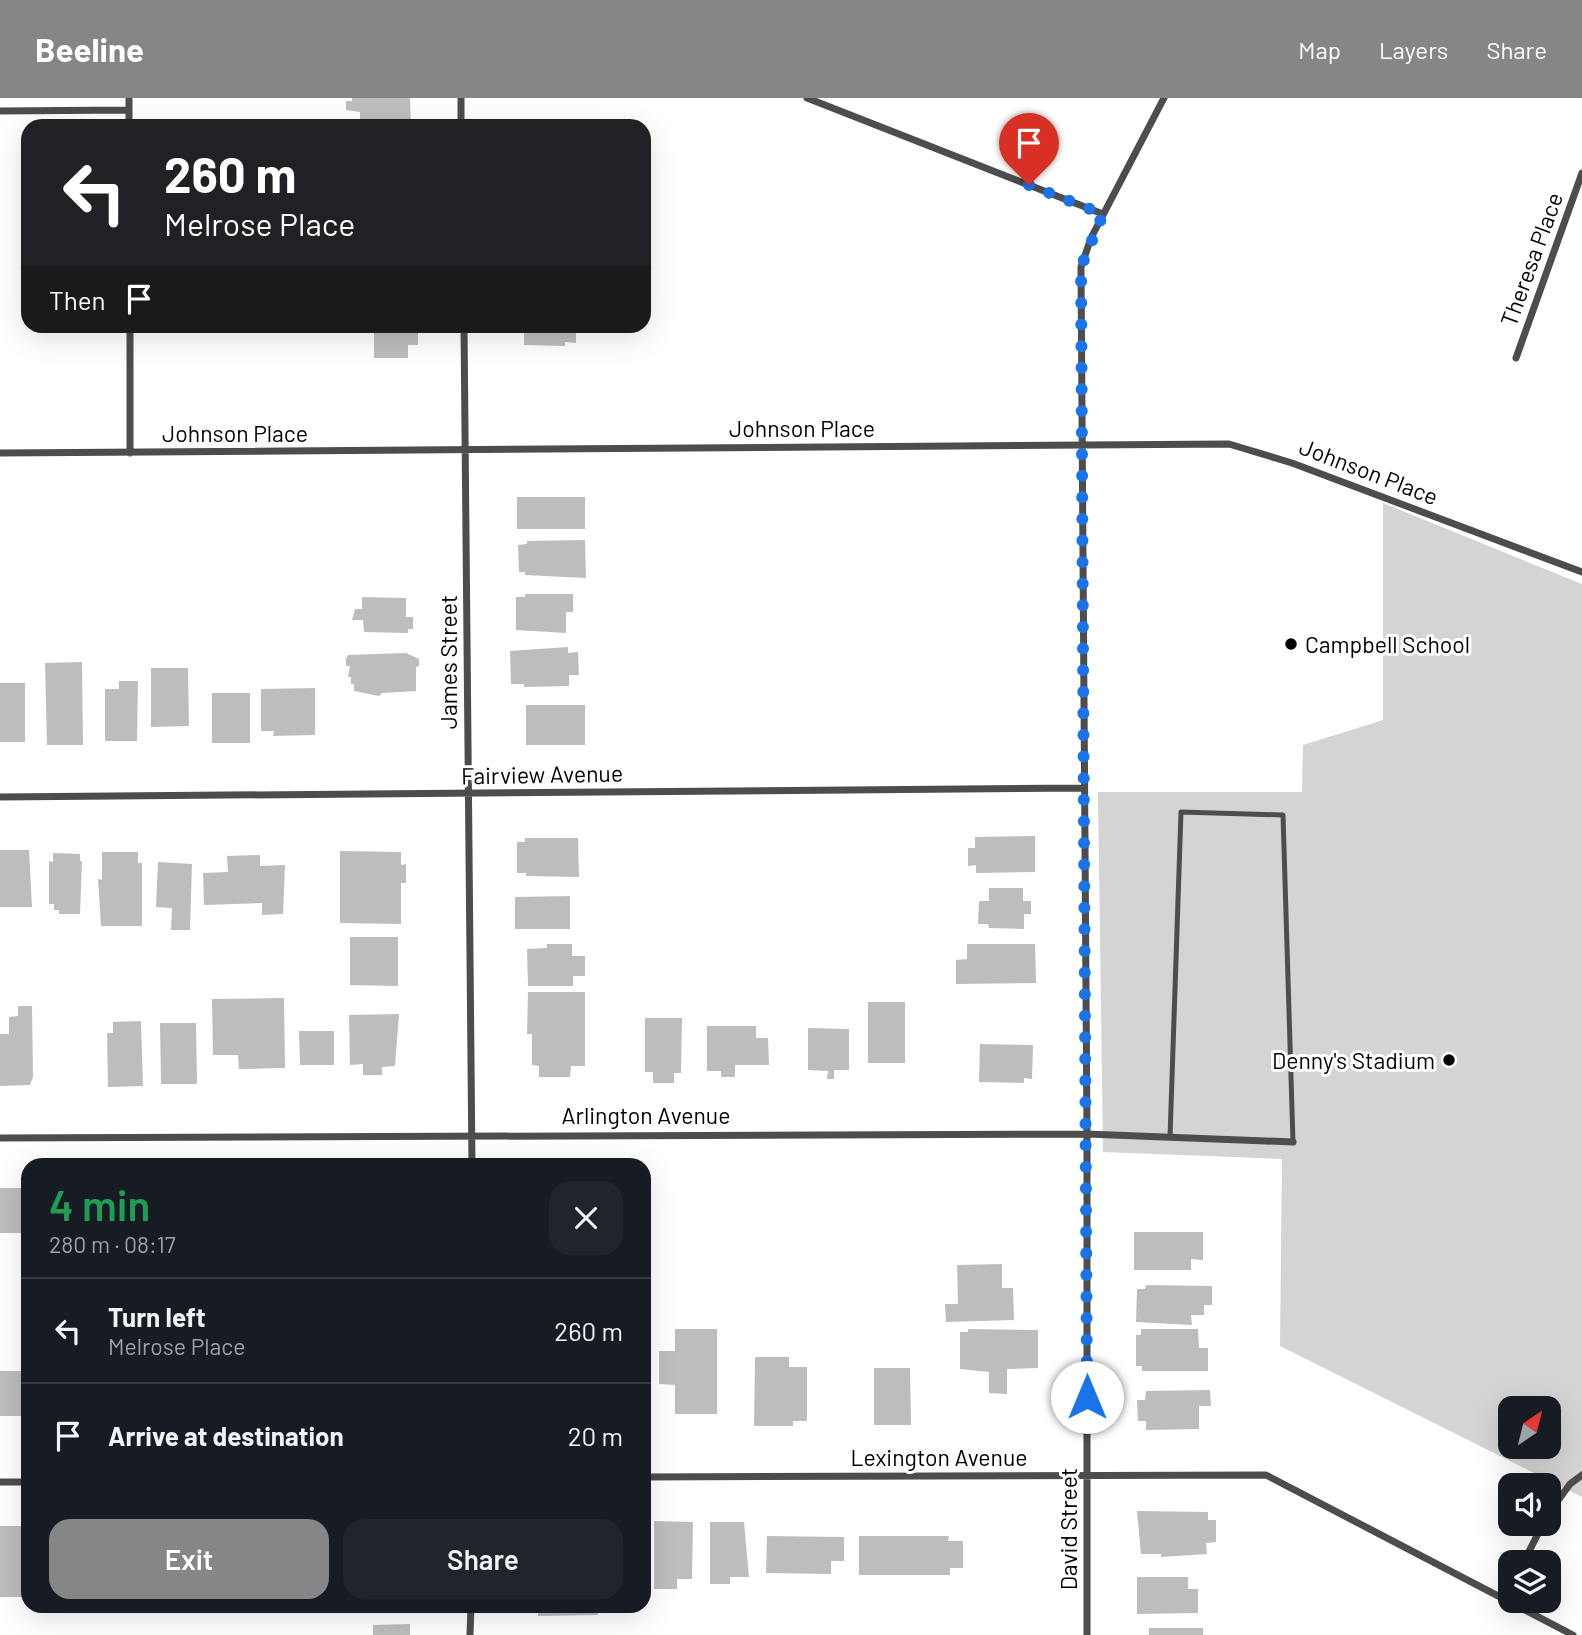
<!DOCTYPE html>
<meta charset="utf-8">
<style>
body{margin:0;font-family:Barlow,sans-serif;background:#20242c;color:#f1f3f6;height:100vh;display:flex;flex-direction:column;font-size:26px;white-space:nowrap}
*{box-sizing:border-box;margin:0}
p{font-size:23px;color:#9ea1a6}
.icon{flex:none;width:38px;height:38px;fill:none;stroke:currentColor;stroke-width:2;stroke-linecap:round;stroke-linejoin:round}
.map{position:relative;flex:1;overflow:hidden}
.sheet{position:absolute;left:21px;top:1060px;width:630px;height:455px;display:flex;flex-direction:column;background:#171b24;border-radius:21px;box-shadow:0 7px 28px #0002}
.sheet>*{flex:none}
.guide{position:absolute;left:21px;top:21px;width:630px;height:214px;border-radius:21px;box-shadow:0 7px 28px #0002;background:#202124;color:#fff;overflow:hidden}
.needle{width:46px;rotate:35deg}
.controls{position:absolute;left:1498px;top:1298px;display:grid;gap:14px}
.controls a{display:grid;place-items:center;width:63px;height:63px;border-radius:14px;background:#171b24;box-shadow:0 7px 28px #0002;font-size:35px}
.pin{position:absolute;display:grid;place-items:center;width:60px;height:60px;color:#fff;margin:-72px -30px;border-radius:50% 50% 50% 0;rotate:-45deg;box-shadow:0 0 7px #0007}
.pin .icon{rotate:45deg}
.me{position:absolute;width:77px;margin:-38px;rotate:0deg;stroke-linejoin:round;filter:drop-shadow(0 0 5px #0008)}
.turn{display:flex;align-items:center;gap:24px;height:147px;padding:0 28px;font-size:32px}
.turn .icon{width:91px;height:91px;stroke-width:2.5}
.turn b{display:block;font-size:49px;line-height:60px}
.then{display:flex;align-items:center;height:66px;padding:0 28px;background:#0003;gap:14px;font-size:26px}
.round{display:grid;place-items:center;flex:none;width:74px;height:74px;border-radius:21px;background:#20242c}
.headline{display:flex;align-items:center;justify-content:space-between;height:119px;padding:0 28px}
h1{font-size:42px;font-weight:600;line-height:52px;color:#1e9e55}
.cta{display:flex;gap:14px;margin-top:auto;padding:14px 28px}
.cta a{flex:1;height:80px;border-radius:21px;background:#858687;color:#fff;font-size:28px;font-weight:600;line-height:80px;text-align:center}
.cta a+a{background:#20242c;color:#f1f3f6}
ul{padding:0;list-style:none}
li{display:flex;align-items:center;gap:21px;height:105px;padding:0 28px;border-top:2px solid #363941}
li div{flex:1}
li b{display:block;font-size:26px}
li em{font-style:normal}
header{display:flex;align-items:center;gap:42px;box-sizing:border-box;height:98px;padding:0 35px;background:#858687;color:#fff}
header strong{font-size:33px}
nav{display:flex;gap:38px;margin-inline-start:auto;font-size:24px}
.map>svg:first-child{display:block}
</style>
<header>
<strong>Beeline</strong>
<nav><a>Map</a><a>Layers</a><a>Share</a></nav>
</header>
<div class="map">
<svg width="1582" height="1537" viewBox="0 0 1582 1537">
<rect width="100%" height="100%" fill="#fff"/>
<path fill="#d4d4d4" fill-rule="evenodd" d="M1383,405L1582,486V1399L1280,1248L1282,1061L1103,1054L1098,694H1302L1303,647L1383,622ZM1510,1311H1549V1349H1510Z"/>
<path fill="#bdbdbd" d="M352,0H410L411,26L360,28V14L346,12V3H352Z
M374,228H418V247H408V260H374Z
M524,228H576V245L565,244V248L524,247Z
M517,399H585V431H517Z
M585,442L586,480L525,477V474H519L518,447L527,446V443Z
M525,496H573V514H566V535L516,532V499H525Z
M362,499L406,500V519H413V531H408V535L364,534L363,522H352L355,511H362Z
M568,549V555L578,554L579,577H569V588L524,589V586H511L510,553Z
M406,555L419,561V568L416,569V593L382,595L379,598L354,593V586H351V579H348L350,568H346V561L348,557Z
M82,564L83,647H47L45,565Z
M151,570H188L189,628L151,629Z
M119,583H138L137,643H105V591H119Z
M0,585H25V644H0Z
M315,590V637L273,638L274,633H261V591Z
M212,595H250V645H212Z
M526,607H585V647H526Z
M1035,738V774L976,775V767L968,768V750H975V739Z
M525,740H578L579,779L526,778V775H517V744H525Z
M0,752H29L32,809H0Z
M340,753L401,754V767L406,766V785H401V826L340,825Z
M102,754H138V765H142V828H101L98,781L102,782Z
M53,755L80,756V763H82L80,816H59V812H54V806H49V763L53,764Z
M260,757V768L285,767L283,816L262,817V805L204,807L203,775L228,774L227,758Z
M158,764L192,766L190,832H171L172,810L156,809Z
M989,790H1023V803H1031V816H1024V831L989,830L988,826H978L979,803H989Z
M570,798V831H515V799Z
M350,839H398V888L350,887Z
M547,846H572V858H585V878H573V888H528L527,851L547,850Z
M967,846H1035L1036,885L956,886V862L967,861Z
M528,894H585V968H571L570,979H539V968L532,967V936H527Z
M284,900L285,970L239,971L238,957H213L212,901Z
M868,904H905V965H868Z
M18,908H32L33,979L30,987L0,988V936H9V919L18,918Z
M399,916L395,968L382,969V977H363V966L350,967L349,917Z
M645,920H682L681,975H674V985H653V974H645Z
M141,923L143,988L108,989L107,935H113V924Z
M160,925H196L197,986H161Z
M707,928H756V940H768L769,967H735V979H721V973H707Z
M808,930L849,931V972H834V981H827L828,973L808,972Z
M299,933H334V967H300Z
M980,946L1033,947L1032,981L1024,980V985L979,984Z
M0,1090H28V1135H0Z
M1134,1134H1203V1162L1191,1161V1172H1134Z
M1002,1166V1190H1013L1014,1222L946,1224L945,1206H958L957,1167Z
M1146,1187L1212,1188V1207H1204V1217H1191L1192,1227L1136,1224L1137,1191H1145Z
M675,1231H717V1316H675V1287L659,1286V1253H675Z
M968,1231L1038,1232V1270L1007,1271V1296L989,1295V1274L960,1271V1234H968Z
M1141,1231H1198L1199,1250H1208V1273H1142V1268H1136V1237H1141Z
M755,1259H789V1269H807V1323H793V1328H754Z
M874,1270H910L911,1327H874Z
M0,1273H28V1318H0Z
M1210,1292L1211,1308H1199V1331L1146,1332V1323H1138L1137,1302H1145L1146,1293Z
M1137,1413L1208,1414V1422H1216V1444L1206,1445L1207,1456L1161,1459V1456H1141Z
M654,1423L693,1424L692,1481H677V1491H654Z
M710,1424H744L749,1479H730V1486H710Z
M0,1428H28V1499H0Z
M767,1438L844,1439V1463H831V1476L766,1475Z
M859,1438H949L948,1443H963V1470H950V1477H859Z
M1137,1479H1188V1491H1198V1515L1137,1516Z
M538,1508H598V1517L538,1518Z
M410,1526V1537H373V1527Z
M1149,1530H1203V1537H1149Z"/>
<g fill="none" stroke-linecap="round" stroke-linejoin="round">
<path stroke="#4d4d4d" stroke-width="5" d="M1170,1039L1181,714L1283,717L1293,1044"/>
<path stroke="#4d4d4d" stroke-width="7" d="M461,0V28
M807,0L1103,116
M0,13L129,12
M129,28V0
M130,228V355
M464,228L472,1068
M1516,260L1582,75
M0,355L1229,346L1292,365L1582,474
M0,699L1084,690
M0,1040L1087,1036L1293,1044
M644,1379L1266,1377L1573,1537
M0,1384H28
M1549,1415L1570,1386L1582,1377
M1523,1465L1543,1426
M1505,1501L1510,1490
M470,1537L471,1508
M1087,1537V1036L1081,169L1091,140L1164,0"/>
</g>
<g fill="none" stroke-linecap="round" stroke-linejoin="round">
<path stroke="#1a73e8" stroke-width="12" stroke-dasharray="0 21.6" d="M1029,87L1103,116L1081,169L1087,1299"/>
</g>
<g fill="#000" stroke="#fff" stroke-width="2.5">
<circle cx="1291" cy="546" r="7"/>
<circle cx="1449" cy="962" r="7"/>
</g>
<g text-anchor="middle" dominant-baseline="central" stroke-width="6" stroke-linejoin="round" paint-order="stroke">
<g font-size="23" fill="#000" stroke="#fff">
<text transform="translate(1531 161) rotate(-70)">Theresa Place</text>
<text x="802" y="330">Johnson Place</text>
<text x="235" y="335">Johnson Place</text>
<text transform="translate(1369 373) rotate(21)">Johnson Place</text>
<text transform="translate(448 564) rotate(-90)">James Street</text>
<text transform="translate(542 676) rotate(-1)">Fairview Avenue</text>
<text x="646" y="1017">Arlington Avenue</text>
<text x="939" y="1359">Lexington Avenue</text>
<text transform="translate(1068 1431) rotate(-90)">David Street</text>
</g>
<g font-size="23" fill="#000" stroke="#fff" text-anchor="start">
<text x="1305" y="546">Campbell School</text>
<text x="1435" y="962" text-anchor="end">Denny's Stadium</text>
</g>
</g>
</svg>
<div class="controls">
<a><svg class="needle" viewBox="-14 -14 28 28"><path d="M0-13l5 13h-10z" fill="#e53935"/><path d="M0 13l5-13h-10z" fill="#9ea1a6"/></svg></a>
<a><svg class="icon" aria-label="sound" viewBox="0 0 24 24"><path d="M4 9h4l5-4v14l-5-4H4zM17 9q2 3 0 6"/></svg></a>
<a><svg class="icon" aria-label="layers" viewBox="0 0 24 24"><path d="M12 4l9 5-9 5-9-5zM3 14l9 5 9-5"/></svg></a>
</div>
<div class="pin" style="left:1029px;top:87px;background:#d93025"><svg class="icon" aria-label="arrive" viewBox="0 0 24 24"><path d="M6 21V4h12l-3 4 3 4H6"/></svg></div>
<svg class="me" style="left:1087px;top:1299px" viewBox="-20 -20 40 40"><circle r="19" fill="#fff"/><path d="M0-13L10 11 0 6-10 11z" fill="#1a73e8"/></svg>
<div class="guide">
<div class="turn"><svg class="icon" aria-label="left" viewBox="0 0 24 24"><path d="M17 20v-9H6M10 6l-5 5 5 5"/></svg><div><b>260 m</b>Melrose Place</div></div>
<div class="then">Then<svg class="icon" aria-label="arrive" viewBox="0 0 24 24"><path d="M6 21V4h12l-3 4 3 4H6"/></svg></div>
</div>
<section class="sheet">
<div class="headline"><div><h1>4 min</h1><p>280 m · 08:17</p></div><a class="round"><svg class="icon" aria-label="close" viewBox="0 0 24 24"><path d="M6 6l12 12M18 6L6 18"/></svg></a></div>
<ul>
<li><svg class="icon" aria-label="left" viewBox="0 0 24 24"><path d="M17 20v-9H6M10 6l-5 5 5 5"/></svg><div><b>Turn left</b><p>Melrose Place</p></div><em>260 m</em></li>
<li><svg class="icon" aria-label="arrive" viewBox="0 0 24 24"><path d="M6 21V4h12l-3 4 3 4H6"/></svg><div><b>Arrive at destination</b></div><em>20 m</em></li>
</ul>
<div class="cta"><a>Exit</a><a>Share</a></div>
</section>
</div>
